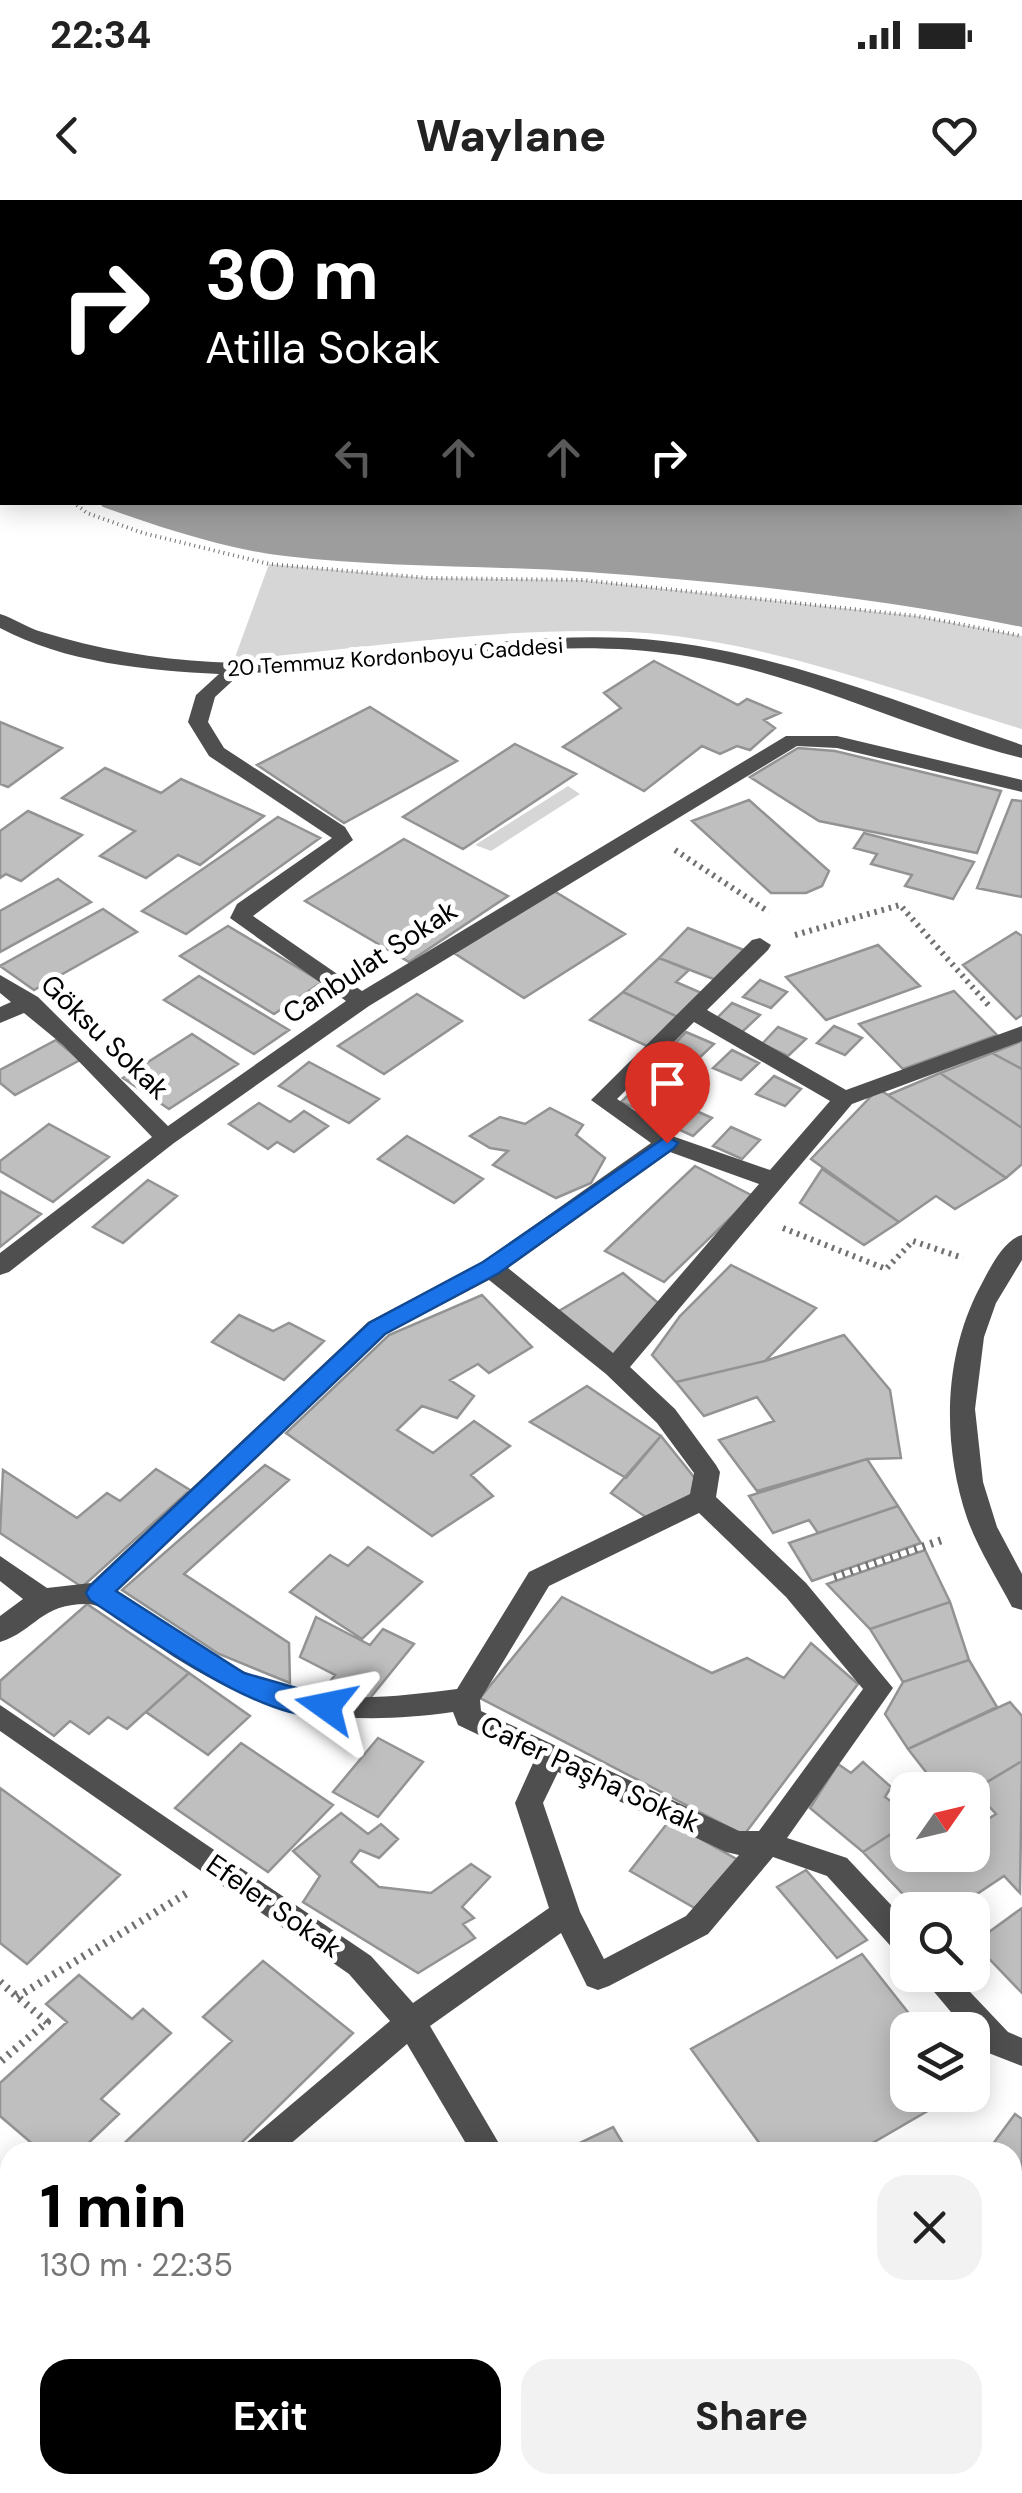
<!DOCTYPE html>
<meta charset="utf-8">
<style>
body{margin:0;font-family:"DM Sans",sans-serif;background:#f2f2f2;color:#222;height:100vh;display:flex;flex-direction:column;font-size:38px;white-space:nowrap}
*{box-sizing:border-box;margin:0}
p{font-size:32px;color:#767676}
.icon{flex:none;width:55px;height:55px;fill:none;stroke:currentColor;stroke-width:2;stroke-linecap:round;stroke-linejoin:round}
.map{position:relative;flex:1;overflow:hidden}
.panel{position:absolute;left:0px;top:1942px;width:1022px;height:352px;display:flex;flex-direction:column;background:#fff;border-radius:30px 30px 0 0;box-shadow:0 5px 25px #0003}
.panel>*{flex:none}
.hud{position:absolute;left:0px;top:0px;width:1022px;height:305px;box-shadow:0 5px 25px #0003;background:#000;color:#fff;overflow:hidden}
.needle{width:65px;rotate:56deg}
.fabs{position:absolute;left:890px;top:1572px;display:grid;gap:20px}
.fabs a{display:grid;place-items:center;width:100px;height:100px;border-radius:20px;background:#fff;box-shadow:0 5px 25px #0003;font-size:50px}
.pin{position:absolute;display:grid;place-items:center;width:85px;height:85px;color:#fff;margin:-102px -42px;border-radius:50% 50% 50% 0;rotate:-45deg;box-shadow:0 0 10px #0007}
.pin .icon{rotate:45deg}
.me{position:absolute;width:110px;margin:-55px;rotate:282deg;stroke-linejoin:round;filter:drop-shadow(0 0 8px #0008)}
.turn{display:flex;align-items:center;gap:35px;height:210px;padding:0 40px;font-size:45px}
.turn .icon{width:130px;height:130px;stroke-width:2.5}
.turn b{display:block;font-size:70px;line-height:85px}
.lanes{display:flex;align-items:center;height:95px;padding:0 40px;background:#0003;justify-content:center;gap:50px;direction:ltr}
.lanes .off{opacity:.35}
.round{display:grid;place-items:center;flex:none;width:105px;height:105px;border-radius:30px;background:#f2f2f2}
.summary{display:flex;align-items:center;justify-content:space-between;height:170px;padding:0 40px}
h1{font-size:60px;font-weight:800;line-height:75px;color:#000}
.button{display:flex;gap:20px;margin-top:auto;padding:20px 40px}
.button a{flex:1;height:115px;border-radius:30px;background:#000;color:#fff;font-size:40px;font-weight:800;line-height:115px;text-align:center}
.button a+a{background:#f2f2f2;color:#222}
.status{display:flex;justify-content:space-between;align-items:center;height:70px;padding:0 50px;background:#fff;direction:ltr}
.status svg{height:28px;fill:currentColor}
header{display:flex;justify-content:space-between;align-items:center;height:130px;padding:0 40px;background:#fff;font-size:45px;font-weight:800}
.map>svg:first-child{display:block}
</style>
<div class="status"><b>22:34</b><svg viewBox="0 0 49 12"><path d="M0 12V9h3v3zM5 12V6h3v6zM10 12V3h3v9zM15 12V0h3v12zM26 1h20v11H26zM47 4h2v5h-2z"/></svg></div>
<header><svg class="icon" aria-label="back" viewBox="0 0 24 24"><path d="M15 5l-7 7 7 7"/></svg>Waylane<svg class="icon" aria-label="heart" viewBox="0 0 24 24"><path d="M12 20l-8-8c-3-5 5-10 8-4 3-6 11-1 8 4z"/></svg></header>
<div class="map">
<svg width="1022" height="2293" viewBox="0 0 1022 2293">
<rect width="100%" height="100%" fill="#fff"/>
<path fill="#d6d6d6" d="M269,364L428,378L583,380L917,416L1022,436V529C900,492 758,438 630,432C504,426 361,449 234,460Z
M568,586L580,594L491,651L475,645Z"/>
<path fill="#9d9d9d" d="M464,0H1022V427C879,398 732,382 587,372C486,365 386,368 285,356C224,349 160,327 103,307L99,303L1020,302V2Z"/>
<path fill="#bfbfbf" stroke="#939393" stroke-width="2.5" d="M654,461L738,505L747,499L780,513L764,520L775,528L750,550L737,546L720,554L702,546L644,591L563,547L621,508L604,493Z
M370,507L457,561L344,623L257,565Z
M0,522L62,548L8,587L0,584Z
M515,544L576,574L463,649L403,617Z
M798,548L835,551L1001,591L977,653L819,621L750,577Z
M105,568L161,593L181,579L264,616L200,665L178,655L146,678L100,656L135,631L62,598Z
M749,600L829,671L822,686L806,693H771L692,621Z
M1012,600L1022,601V697L977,688Z
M28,611L82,635L21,681L6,674L0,678V631Z
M278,617L320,638L186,734L142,711Z
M864,633L974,662L953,699L905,686L912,675L871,664L877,654L854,648Z
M404,639L508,696L409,762L305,701Z
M58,679L91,702L0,752V711Z
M554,691L625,734L524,798L454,753Z
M103,709L137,732L34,790L0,766Z
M228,726L322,782L274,814L180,756Z
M688,728L744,750L716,780L659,758Z
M1016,732L1022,736V815L1016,819L963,765Z
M878,745L920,786L826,820L786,777Z
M659,758L689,770L676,782L704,794L678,817L623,792Z
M199,776L289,830L254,854L164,800Z
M760,780L787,792L771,808L743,797Z
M954,791L997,835L903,869L859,824Z
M623,792L678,817L647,846L590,820Z
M417,794L462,821L384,874L338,846Z
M732,803L760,815L742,832L715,820Z
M834,826L862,838L845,855L817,843Z
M778,827L806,839L788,856L762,844Z
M686,832L714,844L696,861L669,849Z
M192,834L238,864L169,909L123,878Z
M56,840L80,860L15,895L0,883V870Z
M1022,841V869L992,853Z
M732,850L759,863L741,880L713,868Z
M992,853L1022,869V928L940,873Z
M665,857L693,869L675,887L648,875Z
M309,862L379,899L349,923L279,886Z
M940,873L1022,928V964L1006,978L888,895Z
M774,876L801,889L785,906L756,894Z
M639,885L667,897L649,915L621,902Z
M878,889L888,895L1006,978L955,1009L936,996L899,1022L811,959Z
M259,903L290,922L304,911L328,926L294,952L277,942L268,949L229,924Z
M683,905L712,918L693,936L665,923Z
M550,908L583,925L576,935L605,958L591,983L556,998L493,965L508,951L490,948L470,936L500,917L525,924Z
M49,924L109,957L53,1002L0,971V961Z
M731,927L760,940L742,959L713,946Z
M407,936L483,979L454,1003L378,959Z
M695,966L753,996L664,1082L605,1051Z
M822,969L899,1022L864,1045L800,1003Z
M148,980L177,996L123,1043L93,1027Z
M0,991L41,1014L0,1047Z
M731,1065L816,1108L765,1161L676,1182L652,1155L680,1116Z
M623,1073L663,1107L615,1160L559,1111Z
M482,1095L532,1147L489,1173L478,1164L450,1180L474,1196L457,1218L422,1206L397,1230L433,1253L474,1221L510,1246L471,1275L493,1296L432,1336L286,1233L389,1135Z
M239,1115L273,1131L289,1123L324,1141L284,1180L212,1142Z
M844,1135L890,1190L901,1258L867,1259L757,1291L719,1240L774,1221L757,1197L704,1216L676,1182L765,1161Z
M587,1186L661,1236L626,1278L530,1222Z
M661,1236L702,1287L653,1322L611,1293Z
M867,1259L898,1306L818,1333L809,1320L773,1333L749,1296Z
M265,1265L289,1280L184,1374L289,1443L290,1483L219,1454L122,1390Z
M156,1269L190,1290L82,1387L0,1333L3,1270L77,1318L107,1293L120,1301Z
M898,1306L921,1343L812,1381L789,1343Z
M368,1347L422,1382L362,1439L290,1392L330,1355L348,1366Z
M925,1350L950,1402L870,1429L827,1384Z
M562,1397L712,1473L747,1458L784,1478L811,1443L858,1484L744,1635L480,1498Z
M950,1402L969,1460L903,1482L870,1429Z
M87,1404L189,1473L127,1529L108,1517L89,1534L70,1521L54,1536L0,1498V1481Z
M316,1417L370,1445L383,1429L414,1444L362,1508L324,1489L335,1475L300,1457Z
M969,1460L997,1507L908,1549L885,1514L903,1482Z
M189,1473L250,1516L208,1555L146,1512Z
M1010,1502L1022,1516V1561L972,1591L940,1590L908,1549Z
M378,1538L423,1562L378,1617L333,1592Z
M241,1543L333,1605L268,1672L175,1608Z
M1022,1561L1020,1693L1004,1676L953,1710H918L863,1652L908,1623V1655H972V1629L996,1614L974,1590Z
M863,1562L891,1587L885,1597L908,1614V1623L863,1652L810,1608L838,1564L851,1573Z
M0,1588L120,1675L27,1764L0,1743Z
M341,1613L368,1634L381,1624L398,1639L379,1658L360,1650L351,1662L379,1687L431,1693L471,1664L490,1677L462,1707L474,1718L463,1724L475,1738L418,1773L303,1702L320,1676L293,1651Z
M669,1621L738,1660L700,1711L630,1671Z
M806,1670L867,1740L837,1758L777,1687Z
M1022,1708V1793L974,1743Z
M862,1754L922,1830H908V1895H955L857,1952H766L691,1849Z
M263,1761L353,1833L232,1952H115L232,1841L203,1817Z
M79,1775L132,1819L143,1809L171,1833L101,1899L119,1914L79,1952H42L0,1916V1883L67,1822L46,1804Z
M1015,1914L1022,1919V2064L1012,2057V1952H987Z
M613,1927L628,1952H561Z
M10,2018V2063L0,2053V2027Z
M343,2285H632L637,2293H338L335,2290Z"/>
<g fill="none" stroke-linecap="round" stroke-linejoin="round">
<path stroke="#717171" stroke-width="4" stroke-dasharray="1 4" stroke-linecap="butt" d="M73,302L87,313L143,333L269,364L428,378L583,380L917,416L1022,436"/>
<path stroke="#717171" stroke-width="6" stroke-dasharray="2.5 5" stroke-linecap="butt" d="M675,650L769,712
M795,735L900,705L991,808
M783,1028L886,1069L913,1041L963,1058"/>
<path stroke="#717171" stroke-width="8" stroke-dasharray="2.5 6" stroke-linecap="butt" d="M834,1377L945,1339
M0,1782L47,1822L0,1862
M17,1797L187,1693
M0,2129L10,2133
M1012,2220L1022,2213
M169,2285L175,2293"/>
<path fill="#4f4f4f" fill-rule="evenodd" d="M0,414C14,418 27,428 42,432C97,449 155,459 213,462C352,469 489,431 629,438C765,446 894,501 1022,545V558C906,529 801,472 680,455C535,433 387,471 241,473L215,497L208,522L224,548L345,627L353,640L253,716L362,791L786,536H837L1022,580V592L837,548L797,546L369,806L174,943L9,1072L0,1075V1053L152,937L63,845L24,813L0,823V807L11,802L0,793V775L38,797L168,926L346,801L230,718L237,704L332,638L209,556L188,522L196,495L219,474C148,471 63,462 0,428Z
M760,738L771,745L768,750L707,810L846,890L1022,826V841L852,904L630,1167L675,1209L716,1265L720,1272L716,1297L806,1383L893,1488L787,1638L847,1658L908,1723V1757L897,1753L827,1676L773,1657L708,1734L609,1786L598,1790L587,1786L561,1733L430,1826L504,1952H471L407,1844L281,1952H242L247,1942L390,1821L349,1774L0,1531V1505L371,1756L413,1803L549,1708L515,1603L534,1561L458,1525L453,1512C344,1527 268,1517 174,1457C156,1445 108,1405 89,1404C40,1403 37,1430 0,1442V1416L23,1399L0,1381V1356L47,1388L91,1383L368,1122L482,1062L651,943L591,900L752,740ZM694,822L830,901L770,970L675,937L617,899ZM670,952L759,984L613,1153L508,1068ZM489,1080L606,1174L657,1223L694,1273L690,1294L529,1372L457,1489C396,1497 327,1505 268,1482C213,1461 166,1422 117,1391L386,1134ZM699,1313L786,1397L863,1489L759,1631H739L481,1511L480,1500L549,1386ZM558,1572L726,1652L739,1655L686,1716L604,1759L580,1712L543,1603Z
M1022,1035V1060L996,1103L984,1137L975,1209L983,1282L997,1327L1022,1374V1410L1012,1407C997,1378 978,1349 967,1318C942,1243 943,1157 980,1087C989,1070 1003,1040 1022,1035Z
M920,1775H954L1008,1832L1022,1838V1866L986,1852L972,1837V1830H966Z
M668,2285H704L707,2293H671Z
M889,2285H932L929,2293H886Z"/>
</g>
<path fill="#1a73e8" stroke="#114b97" stroke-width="2.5" d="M667,936L678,943L674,948L499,1073L385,1134L116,1391L244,1473L335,1499L339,1506L335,1514C276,1533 140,1432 90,1400L86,1393L90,1386L369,1123L483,1062Z"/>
<g text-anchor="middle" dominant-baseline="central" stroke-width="10" stroke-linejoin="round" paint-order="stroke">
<g font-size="22" fill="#000" stroke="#fff">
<text transform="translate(395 457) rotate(-4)">20 Temmuz Kordonboyu Caddesi</text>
</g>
<g font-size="28" fill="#000" stroke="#fff">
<text transform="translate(370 762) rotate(-33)">Canbulat Sokak</text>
<text transform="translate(105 837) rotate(44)">Göksu Sokak</text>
<text transform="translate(590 1574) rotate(25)">Cafer Paşha Sokak</text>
<text transform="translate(274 1706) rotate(35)">Efeler Sokak</text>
</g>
</g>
</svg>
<div class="fabs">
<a><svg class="needle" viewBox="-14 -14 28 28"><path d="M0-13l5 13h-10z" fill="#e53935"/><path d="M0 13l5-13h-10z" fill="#767676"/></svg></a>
<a><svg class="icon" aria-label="search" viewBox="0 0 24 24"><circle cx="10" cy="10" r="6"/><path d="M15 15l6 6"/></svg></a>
<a><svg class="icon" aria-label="layers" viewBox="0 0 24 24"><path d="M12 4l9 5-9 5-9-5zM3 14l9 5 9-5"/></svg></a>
</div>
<div class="pin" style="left:667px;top:943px;background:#d93025"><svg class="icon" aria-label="arrive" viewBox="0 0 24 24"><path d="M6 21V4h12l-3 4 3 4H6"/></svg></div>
<svg class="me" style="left:326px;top:1506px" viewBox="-20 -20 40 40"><path d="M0-17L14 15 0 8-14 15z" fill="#1a73e8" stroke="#fff" stroke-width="4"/></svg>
<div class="hud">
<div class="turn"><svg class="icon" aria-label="right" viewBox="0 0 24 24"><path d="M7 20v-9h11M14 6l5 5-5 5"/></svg><div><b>30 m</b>Atilla Sokak</div></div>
<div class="lanes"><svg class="icon off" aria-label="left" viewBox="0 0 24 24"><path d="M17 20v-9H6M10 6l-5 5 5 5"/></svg><svg class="icon off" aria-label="ahead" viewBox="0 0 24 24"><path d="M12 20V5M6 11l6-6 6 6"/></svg><svg class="icon off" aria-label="ahead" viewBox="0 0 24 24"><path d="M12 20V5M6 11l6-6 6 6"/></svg><svg class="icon" aria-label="right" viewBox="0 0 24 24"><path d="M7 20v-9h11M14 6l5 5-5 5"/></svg></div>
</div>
<section class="panel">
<div class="summary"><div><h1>1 min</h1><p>130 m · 22:35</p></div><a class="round"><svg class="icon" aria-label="close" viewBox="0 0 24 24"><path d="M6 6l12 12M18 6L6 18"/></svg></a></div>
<div class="button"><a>Exit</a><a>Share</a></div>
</section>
</div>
